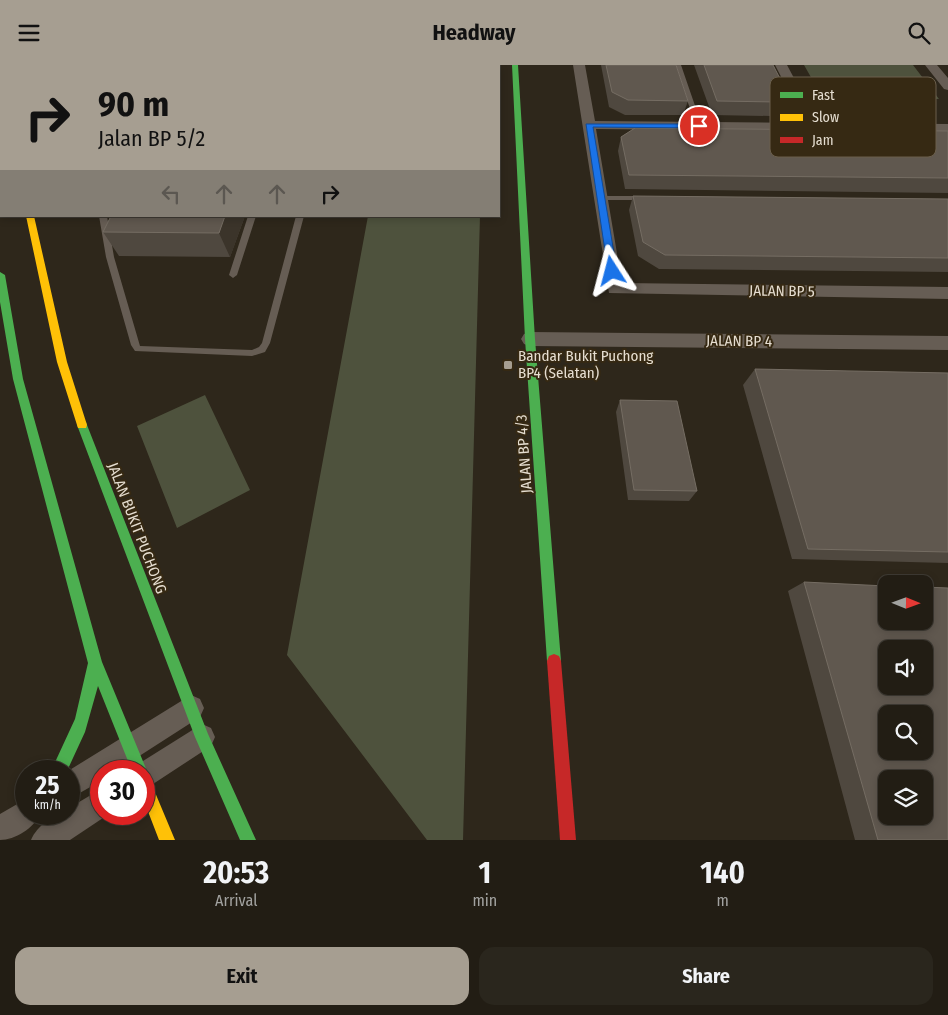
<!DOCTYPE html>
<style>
body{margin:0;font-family:"Fira Sans Condensed",sans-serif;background:#2a261d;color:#f1f3f6;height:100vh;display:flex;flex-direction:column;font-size:19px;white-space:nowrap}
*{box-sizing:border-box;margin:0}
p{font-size:16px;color:#a2a2a0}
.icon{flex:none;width:28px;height:28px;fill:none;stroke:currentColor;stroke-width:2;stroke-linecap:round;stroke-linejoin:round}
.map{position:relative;height:775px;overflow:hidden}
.panel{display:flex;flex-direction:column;background:#221d14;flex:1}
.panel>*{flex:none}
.top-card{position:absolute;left:0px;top:0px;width:500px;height:152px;box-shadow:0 2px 8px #0003,0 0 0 1px #3f3b34;background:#a69e91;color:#111;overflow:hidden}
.needle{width:32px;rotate:91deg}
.controls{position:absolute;left:878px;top:510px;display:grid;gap:10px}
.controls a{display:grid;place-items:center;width:55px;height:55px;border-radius:10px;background:#221d14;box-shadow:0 2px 8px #0003,0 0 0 1px #3f3b34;font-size:25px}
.speed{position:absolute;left:15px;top:695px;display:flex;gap:10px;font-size:25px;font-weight:700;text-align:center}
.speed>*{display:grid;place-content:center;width:65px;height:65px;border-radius:50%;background:#221d14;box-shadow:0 2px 8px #0003,0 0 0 1px #3f3b34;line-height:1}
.speed small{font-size:12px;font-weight:400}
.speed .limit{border:8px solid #d22;background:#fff;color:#111}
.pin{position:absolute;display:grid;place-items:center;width:42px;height:42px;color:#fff;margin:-21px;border:2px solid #fff;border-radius:50%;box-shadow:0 1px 5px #0007}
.me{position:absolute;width:55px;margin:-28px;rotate:351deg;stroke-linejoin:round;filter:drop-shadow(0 0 4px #0008)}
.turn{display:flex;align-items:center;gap:18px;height:105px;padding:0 15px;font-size:22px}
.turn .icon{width:65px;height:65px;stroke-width:2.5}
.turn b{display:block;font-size:35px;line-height:42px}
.lanes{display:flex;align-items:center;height:48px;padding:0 15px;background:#0003;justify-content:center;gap:25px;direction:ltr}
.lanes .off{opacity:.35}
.eta{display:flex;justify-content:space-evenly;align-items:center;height:85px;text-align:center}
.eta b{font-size:30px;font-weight:700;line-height:35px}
.action{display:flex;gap:10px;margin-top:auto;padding:10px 15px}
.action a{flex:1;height:58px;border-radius:15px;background:#a69e91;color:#111;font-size:20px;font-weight:700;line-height:58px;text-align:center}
.action a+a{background:#2a261d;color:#f1f3f6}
header{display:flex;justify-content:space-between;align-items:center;height:65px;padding:0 15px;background:#a69e91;color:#111;font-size:22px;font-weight:700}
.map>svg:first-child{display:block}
</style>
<header><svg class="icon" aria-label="menu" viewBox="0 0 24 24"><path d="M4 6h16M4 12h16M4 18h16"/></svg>Headway<svg class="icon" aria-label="search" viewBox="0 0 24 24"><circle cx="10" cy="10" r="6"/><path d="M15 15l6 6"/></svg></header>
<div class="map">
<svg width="948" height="775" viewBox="0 0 948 775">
<rect width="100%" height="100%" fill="#2e271b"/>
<path fill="#4e523d" d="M804,0H913L939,34L887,33L900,52H848L829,44Z
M368,151H480L463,775H427L287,590Z
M205,330L250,425L177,463L137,361Z"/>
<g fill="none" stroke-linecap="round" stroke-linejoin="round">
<path fill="#665d54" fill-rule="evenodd" d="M675,0H681L702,61L701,62L696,61Z
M597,131H647L651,133L647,135H597Z
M99,151H107L114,192L140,281L252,285L259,282L262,278L296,151H304L270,278L265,287L252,291L135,286L131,280L106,192Z
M248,151H256L237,210L233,213L229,210Z"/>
<path fill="#665d54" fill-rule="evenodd" d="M573,0H585L595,56L805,58L775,0H787L818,58L948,59V67L596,64L622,218L948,222V234L609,228Z
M925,0H937L948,13V25L944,24Z
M530,267L948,271V285L530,281L524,279L521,274L524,269Z
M191,630L200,634L204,643L200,652L116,706H101V716L69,734L68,706Z
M202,659L211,663L215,672L211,681L153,719L144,723V706H132L135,701Z
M101,724V749H109L70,775H31C37,761 53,749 69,749V743Z
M26,734V749H40C34,763 15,775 0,775V749Z"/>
<path fill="#4caf50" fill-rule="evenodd" d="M22,0H28V1H22Z
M512,0H518L535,274L561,596L559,601L554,603L549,601L547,596L525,274Z
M0,207L5,210L23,314L102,597L147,706L144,712V706H132L98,621L85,667L67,706H51L75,654L88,598L13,314L0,237Z
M82,355L86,357L87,360L208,669L256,775H240L195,672L77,360L78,357Z"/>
<path fill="#ffc107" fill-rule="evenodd" d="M26,151H34L67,297L87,360L86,363H78L77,360L57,297Z
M144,710L149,713L175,775H159L144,736Z"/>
<path fill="#c62828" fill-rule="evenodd" d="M554,589L559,591L561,596L576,775H560L547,596L549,591Z"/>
</g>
<path fill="#4f483f" d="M278,0H335V1Z
M601,0H676L688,36L683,50H625L609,42Z
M694,0H773L788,29L781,43L771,51L712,50Z
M948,66V128L625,124L618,86L621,72Z
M633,131L948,134V207L659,204L638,191L629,145Z
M111,151H245L230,192L119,191L103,167Z
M755,304L948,308V498L792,494L743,320Z
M620,335L697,426L689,436L628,435L616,347Z
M804,517L948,775H855L788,526Z"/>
<path fill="#3b342a" d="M244,0H262V1H244Z
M788,29L781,43L771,51L777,37Z
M225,151H245L230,192L219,168Z"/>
<path fill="#60584f" stroke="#756d63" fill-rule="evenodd" d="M71,0H244V1H70Z
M265,0L321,1H264Z
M606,0H676L688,36L628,35L612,27Z
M704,0H773L788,29L777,37L717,36Z
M635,63L948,66V113L629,110L621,72Z
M633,131L948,134V193L665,190L643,177Z
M111,151H225L219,168L103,167Z
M755,304L948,308V487L808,484Z
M620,335L677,336L697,426L634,425Z
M804,517L886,521V556H924V522L948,523V775H878ZM886,584H924V621H886ZM886,649H924V686H886ZM886,714H924V751H886Z"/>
<path fill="#1a73e8" stroke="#114b97" d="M586,59H699L702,61L699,63L593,62L617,206L612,209L608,206Z"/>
<rect fill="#a69e91" stroke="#362913" stroke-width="2" x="503" y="295" width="10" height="10" rx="2.5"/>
<g text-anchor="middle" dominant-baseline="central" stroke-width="4" stroke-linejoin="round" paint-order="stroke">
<g font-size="15" fill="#e6ded1" stroke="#362913">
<text transform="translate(782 226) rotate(1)">JALAN BP 5</text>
<text transform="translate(739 276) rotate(1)">JALAN BP 4</text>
<text transform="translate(524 389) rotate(-94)">JALAN BP 4/3</text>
<text transform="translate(137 463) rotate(69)">JALAN BUKIT PUCHONG</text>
</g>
<g font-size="15" fill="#e6ded1" stroke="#362913" text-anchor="start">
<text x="518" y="291">Bandar Bukit Puchong<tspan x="518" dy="17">BP4 (Selatan)</tspan></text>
</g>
</g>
<rect x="770" y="12" width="166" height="80" rx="8" fill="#362913" stroke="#6b5f4c" stroke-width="1"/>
<rect x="780" y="27" width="23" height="6" fill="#4caf50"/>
<rect x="780" y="49" width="23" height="7" fill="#ffc107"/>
<rect x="780" y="72" width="23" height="6" fill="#c62828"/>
<g font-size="14" fill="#e6ded1">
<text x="812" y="35">Fast</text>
<text x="812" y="57">Slow</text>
<text x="812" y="80">Jam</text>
</g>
</svg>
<div class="controls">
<a><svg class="needle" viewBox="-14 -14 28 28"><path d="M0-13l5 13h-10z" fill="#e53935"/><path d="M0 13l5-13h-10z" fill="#a2a2a0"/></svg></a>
<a><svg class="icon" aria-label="sound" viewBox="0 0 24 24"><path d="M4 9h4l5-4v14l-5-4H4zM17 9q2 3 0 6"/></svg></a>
<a><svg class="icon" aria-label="search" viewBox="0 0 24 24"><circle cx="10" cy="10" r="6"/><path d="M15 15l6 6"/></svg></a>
<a><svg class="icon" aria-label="layers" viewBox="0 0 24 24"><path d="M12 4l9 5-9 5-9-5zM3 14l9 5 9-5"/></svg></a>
</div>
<div class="speed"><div>25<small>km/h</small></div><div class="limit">30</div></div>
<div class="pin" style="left:699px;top:61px;background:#d93025"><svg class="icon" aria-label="arrive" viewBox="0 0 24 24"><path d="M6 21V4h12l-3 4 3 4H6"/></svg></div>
<svg class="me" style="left:612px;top:206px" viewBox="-20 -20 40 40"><path d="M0-17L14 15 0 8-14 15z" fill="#1a73e8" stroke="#fff" stroke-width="4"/></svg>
<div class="top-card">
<div class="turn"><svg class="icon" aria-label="right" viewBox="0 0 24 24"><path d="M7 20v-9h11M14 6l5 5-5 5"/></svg><div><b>90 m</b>Jalan BP 5/2</div></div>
<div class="lanes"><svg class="icon off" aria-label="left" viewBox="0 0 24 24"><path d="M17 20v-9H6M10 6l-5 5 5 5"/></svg><svg class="icon off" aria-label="ahead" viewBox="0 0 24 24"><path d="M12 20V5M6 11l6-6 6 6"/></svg><svg class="icon off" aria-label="ahead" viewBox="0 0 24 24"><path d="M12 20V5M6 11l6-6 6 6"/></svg><svg class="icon" aria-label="right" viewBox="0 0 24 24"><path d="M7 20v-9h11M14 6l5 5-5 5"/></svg></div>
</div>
</div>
<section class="panel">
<div class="eta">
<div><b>20:53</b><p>Arrival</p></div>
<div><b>1</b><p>min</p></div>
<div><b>140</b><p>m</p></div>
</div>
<div class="action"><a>Exit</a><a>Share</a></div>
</section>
